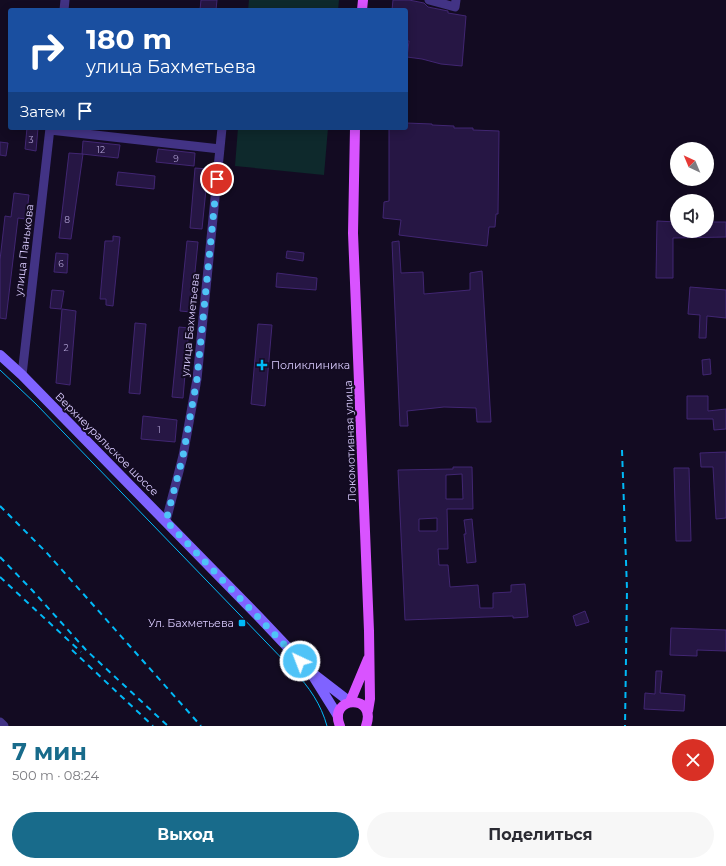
<!DOCTYPE html>
<html lang="ru">
<meta charset="utf-8">
<style>
body{margin:0;font-family:Montserrat,sans-serif;background:#f7f7f7;color:#2b2b33;height:100vh;display:flex;flex-direction:column;font-size:15px;white-space:nowrap}
*{box-sizing:border-box;margin:0}
p{font-size:13px;color:#7c7c81}
.icon{flex:none;width:22px;height:22px;fill:none;stroke:currentColor;stroke-width:2;stroke-linecap:round;stroke-linejoin:round}
.map{position:relative;height:726px;overflow:hidden}
.drawer{display:flex;flex-direction:column;background:#fff;flex:1}
.drawer>*{flex:none}
.banner{position:absolute;left:8px;top:8px;width:400px;height:122px;border-radius:4px;box-shadow:0 2px 10px #0003;background:#1a4fa0;color:#fff;overflow:hidden}
.needle{width:26px;rotate:316deg}
.buttons{position:absolute;left:670px;top:142px;display:grid;gap:8px}
.buttons a{display:grid;place-items:center;width:44px;height:44px;border-radius:50%;background:#fff;box-shadow:0 2px 10px #0003;font-size:20px}
.pin{position:absolute;display:grid;place-items:center;width:34px;height:34px;color:#fff;margin:-17px;border:2px solid #fff;border-radius:50%;box-shadow:0 1px 4px #0007}
.me{position:absolute;width:44px;margin:-22px;rotate:317deg;stroke-linejoin:round;filter:drop-shadow(0 0 3px #0008)}
.turn{display:flex;align-items:center;gap:14px;height:84px;padding:0 12px;font-size:18px}
.turn .icon{width:52px;height:52px;stroke-width:2.5}
.turn b{display:block;font-size:28px;line-height:34px}
.then{display:flex;align-items:center;height:38px;padding:0 12px;background:#0003;gap:8px;font-size:15px}
.round{display:grid;place-items:center;flex:none;width:42px;height:42px;border-radius:21px;background:#f7f7f7}
.overview{display:flex;align-items:center;justify-content:space-between;height:68px;padding:0 12px}
h1{font-size:24px;font-weight:700;line-height:30px;color:#186b8b}
.cta{display:flex;gap:8px;margin-top:auto;padding:8px 12px}
.cta a{flex:1;height:46px;border-radius:24px;background:#186b8b;color:#fff;font-size:16px;font-weight:700;line-height:46px;text-align:center}
.cta a+a{background:#f7f7f7;color:#2b2b33}
.map>svg:first-child{display:block}
</style>
<div class="map">
<svg width="726" height="726" viewBox="0 0 726 726">
<rect width="100%" height="100%" fill="#130b22"/>
<path fill="#0e292c" d="M249,0H339L338,10H248Z
M238,128H328L324,175L235,166Z"/>
<path fill="#261644" stroke="#412672" fill-rule="evenodd" d="M201,0H217L216,10H200Z
M393,0H409L424,3L428,7L448,11V13L466,16L462,66L441,64L422,59L407,57L409,41H406V10H392Z
M406,123L432,124V125L454,126V128H473V130L499,131L498,214H496L495,227H489L487,246L399,235L401,220L383,218L384,202L389,201V128H406Z
M27,128H38L36,151L25,149Z
M83,141L120,145L118,158L82,154Z
M0,142L8,143L6,156L0,155Z
M158,149L195,153L194,166L156,162Z
M69,153L83,154L71,239L59,238Z
M195,168L208,169L202,229L190,228Z
M118,172L155,176L154,189L116,185Z
M14,193L29,195L26,219L18,218L6,319L0,318V260L5,216L11,217Z
M657,221L677,222V231H707V222H726V237L673,238V278H656Z
M113,236L120,237L113,306L106,305V299H100L105,241H113Z
M187,241L198,242L191,312L180,311Z
M399,241L401,273L423,272L424,294L470,290V273L482,271L491,422H477L476,408L444,407L407,411L408,426H400L392,242Z
M287,251L304,253L303,261L286,258Z
M56,253L68,254L67,273L54,272Z
M277,273L317,278L316,290L276,287Z
M690,287L726,290V318L707,316L706,338H699L700,315L688,314Z
M52,290L64,291L61,309L50,308Z
M62,309L76,311L70,385L56,383Z
M135,323L146,324L140,394L129,393Z
M258,324L272,325L265,406L251,404Z
M179,327L189,328L183,398L172,397Z
M710,359L711,374L703,375L702,360Z
M687,396H708V411L726,409V429L714,430L713,419H687Z
M143,416L177,420L175,442L141,439Z
M726,452V518L716,519L713,467H701L700,453Z
M453,467H472L473,509H447L448,549H438L439,565H448L450,587L478,585L480,608H493V593L511,592V585L525,584L528,617L513,618V616L405,620L398,470L453,469ZM462,474L463,499H446V475ZM437,518V531H419V519Z
M674,468H689L691,541H676Z
M472,519L476,562L467,563L464,534H466L464,520Z
M585,611L589,622L576,626L573,616Z
M671,628L726,630V651L697,650V656L670,655Z
M656,671H662L660,693L685,695L684,711L644,709L645,693L655,694Z"/>
<g fill="none" stroke-linecap="round" stroke-linejoin="round">
<path stroke="#423385" stroke-width="9" d="M429,0L455,7L456,0
M64,10L65,0
M50,130L220,149
M22,375L50,128
M166,521L183,456L197,379L222,128
M0,722L4,726"/>
<path stroke="#7f63ff" stroke-width="10" d="M0,355L22,375L259,617L311,672L350,702
M313,676L338,716"/>
<path stroke="#d953ff" stroke-width="10" d="M362,10L363,0
M355,128L353,233L369,631L370,699L368,711
M350,702L368,659
M340,726C327,696 378,693 366,726"/>
<path stroke="#00b9f7" stroke-width="1" d="M0,370L36,404L294,671C309,687 321,704 327,726"/>
<path stroke="#00b9f7" stroke-width="2" stroke-dasharray="6 5" stroke-linecap="butt" d="M622,450L627,589L625,726
M0,506L46,552L201,726
M0,557L32,590L86,650L168,726
M0,577L81,652
M72,650L153,726"/>
</g>
<g fill="none" stroke-linecap="round" stroke-linejoin="round">
<path stroke="#4fc3f7" stroke-width="7" stroke-dasharray="0 12.6" d="M217,179L197,379L183,456L166,521L300,661"/>
</g>
<g fill="#00b9f7" stroke="#130b22" stroke-width="1.5">
<path d="M260 359h4v4h4v4h-4v4h-4v-4h-4v-4h4z"/>
<rect x="238" y="619" width="8" height="8" rx="2"/>
</g>
<g text-anchor="middle" dominant-baseline="central" stroke-width="4" stroke-linejoin="round" paint-order="stroke">
<g font-size="9" fill="#ad9ed0">
<text x="31" y="139">3</text>
<text x="101" y="149">12</text>
<text x="176" y="158">9</text>
<text x="67" y="219">8</text>
<text x="61" y="263">6</text>
<text x="66" y="347">2</text>
<text x="159" y="429">1</text>
</g>
<g font-size="11" fill="#daccff" stroke="#130b22">
<text transform="translate(24 250) rotate(-83)">улица Панькова</text>
<text transform="translate(190 325) rotate(-84)">улица Бахметьева</text>
<text transform="translate(350 441) rotate(-92)">Локомотивная улица</text>
<text transform="translate(107 444) rotate(45)">Верхнеуральское шоссе</text>
</g>
<g font-size="11" fill="#daccff" stroke="#130b22" text-anchor="start">
<text x="271" y="365">Поликлиника</text>
<text x="234" y="623" text-anchor="end">Ул. Бахметьева</text>
</g>
</g>
</svg>
<div class="buttons">
<a><svg class="needle" viewBox="-14 -14 28 28"><path d="M0-13l5 13h-10z" fill="#e53935"/><path d="M0 13l5-13h-10z" fill="#7c7c81"/></svg></a>
<a><svg class="icon" aria-label="sound" viewBox="0 0 24 24"><path d="M4 9h4l5-4v14l-5-4H4zM17 9q2 3 0 6"/></svg></a>
</div>
<div class="pin" style="left:217px;top:179px;background:#d93025"><svg class="icon" aria-label="arrive" viewBox="0 0 24 24"><path d="M6 21V4h12l-3 4 3 4H6"/></svg></div>
<svg class="me" style="left:300px;top:661px" viewBox="-20 -20 40 40"><circle r="17" fill="#4fc3f7" stroke="#fff" stroke-width="3"/><path d="M0-11L8 9 0 5-8 9z" fill="#fff"/></svg>
<div class="banner">
<div class="turn"><svg class="icon" aria-label="right" viewBox="0 0 24 24"><path d="M7 20v-9h11M14 6l5 5-5 5"/></svg><div><b>180 m</b>улица Бахметьева</div></div>
<div class="then">Затем<svg class="icon" aria-label="arrive" viewBox="0 0 24 24"><path d="M6 21V4h12l-3 4 3 4H6"/></svg></div>
</div>
</div>
<section class="drawer">
<div class="overview"><div><h1>7 мин</h1><p>500 m · 08:24</p></div><a class="round" style="background:#d93025;color:#fff"><svg class="icon" aria-label="close" viewBox="0 0 24 24"><path d="M6 6l12 12M18 6L6 18"/></svg></a></div>
<div class="cta"><a>Выход</a><a>Поделиться</a></div>
</section>
